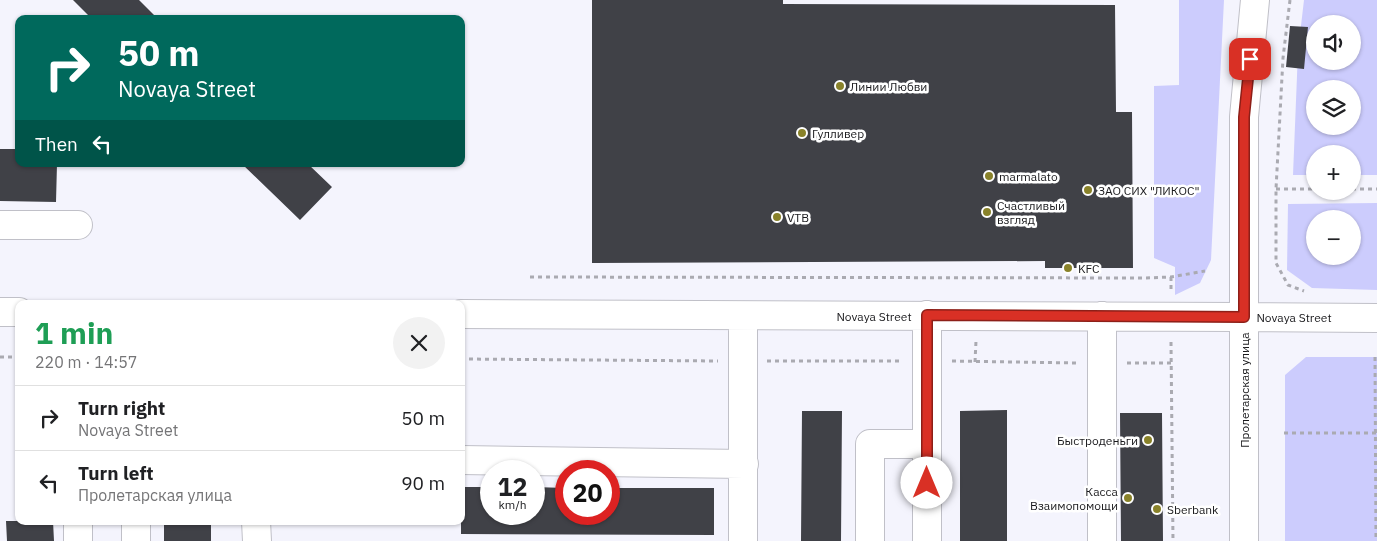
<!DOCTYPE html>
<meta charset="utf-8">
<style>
body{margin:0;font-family:"IBM Plex Sans",sans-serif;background:#f2f2f2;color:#202124;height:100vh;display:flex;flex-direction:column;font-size:19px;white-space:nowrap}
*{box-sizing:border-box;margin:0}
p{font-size:16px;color:#757577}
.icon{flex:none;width:28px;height:28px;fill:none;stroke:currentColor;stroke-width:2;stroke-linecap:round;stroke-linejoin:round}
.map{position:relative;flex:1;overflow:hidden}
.details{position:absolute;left:15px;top:300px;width:450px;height:225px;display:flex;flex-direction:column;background:#fff;border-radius:10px;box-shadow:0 1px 4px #0004}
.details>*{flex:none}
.top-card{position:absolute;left:15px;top:15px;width:450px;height:152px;border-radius:10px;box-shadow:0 1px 4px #0004;background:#00695c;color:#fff;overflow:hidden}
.tools{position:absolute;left:1306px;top:15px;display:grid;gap:10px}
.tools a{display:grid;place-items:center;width:55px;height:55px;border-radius:50%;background:#fff;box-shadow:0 1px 4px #0004;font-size:25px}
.speed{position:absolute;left:480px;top:460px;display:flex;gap:10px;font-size:25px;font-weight:700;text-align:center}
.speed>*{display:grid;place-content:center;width:65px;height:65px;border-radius:50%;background:#fff;box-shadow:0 1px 4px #0004;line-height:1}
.speed small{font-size:12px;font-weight:400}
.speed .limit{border:8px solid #d22;background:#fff;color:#111}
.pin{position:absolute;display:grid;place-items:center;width:42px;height:42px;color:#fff;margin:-21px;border-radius:10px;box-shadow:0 2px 8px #0006}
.me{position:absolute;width:55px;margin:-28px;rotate:0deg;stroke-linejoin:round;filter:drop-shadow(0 0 4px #0008)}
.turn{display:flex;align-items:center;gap:18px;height:105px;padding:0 20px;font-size:22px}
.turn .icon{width:65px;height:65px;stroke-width:2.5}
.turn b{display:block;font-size:35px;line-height:42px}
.then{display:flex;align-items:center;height:48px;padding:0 20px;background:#0003;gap:10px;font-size:19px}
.round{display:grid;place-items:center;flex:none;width:52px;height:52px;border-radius:26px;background:#f2f2f2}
.summary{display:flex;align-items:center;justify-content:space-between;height:85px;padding:0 20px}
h1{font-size:30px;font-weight:700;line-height:38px;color:#1e9e55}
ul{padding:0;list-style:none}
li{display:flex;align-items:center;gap:15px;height:65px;padding:0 20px;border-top:1px solid #e0e0e0}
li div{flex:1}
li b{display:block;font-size:19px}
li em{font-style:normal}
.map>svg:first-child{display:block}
</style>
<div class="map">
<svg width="1377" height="541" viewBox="0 0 1377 541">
<rect width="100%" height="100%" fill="#f4f4fd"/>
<path fill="#ccccfd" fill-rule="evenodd" d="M1179,0H1224L1211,260L1200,283L1175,295V267L1154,258V86L1179,85Z
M1304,0H1377V175H1353L1352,154H1315V175H1293L1298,51ZM1315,24H1352V61H1315ZM1315,89H1352V126H1315Z
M1377,203V290L1312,288L1287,270L1288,204ZM1315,219H1352V256H1315Z
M1306,357H1377V541H1285V375Z"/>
<path fill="#404147" d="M73,0H139L158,19H92Z
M592,0H783V4L1115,5L1116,112H1132L1133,268H1045V261L592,263Z
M1290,26L1308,27L1304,69L1286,67Z
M0,149H19V164H57L56,202L0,201Z
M242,164H308L332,187L300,220Z
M1007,410V541H960V411Z
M802,411H842L841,541H801Z
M1120,413H1162L1163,541H1121Z
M461,487H491V514H534V487L566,488V514H609V488H714V535L461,534Z
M6,521H53L54,541H7Z
M164,521H211V541H164Z"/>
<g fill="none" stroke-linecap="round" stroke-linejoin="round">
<g stroke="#c0c0c8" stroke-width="30">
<path id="minor" d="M0,225H78
M0,312H19
M461,314L1244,317
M927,315V541
M461,460L744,464
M78,521V541
M136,521V541
M256,521L257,541
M743,541V316
M870,541V444H927
M1102,541V316"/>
</g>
<g stroke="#c0c0c8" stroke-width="30">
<path id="major" d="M1244,317L1377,318
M1244,541V117L1255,0"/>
</g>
<path stroke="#aaaab1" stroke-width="3" stroke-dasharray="4 4" stroke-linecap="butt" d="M1290,0L1283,58L1276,189V263L1288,285L1304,291
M1276,189H1315
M1352,189H1377
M530,277L1144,278L1171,277L1205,271
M1171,277V293
M1171,342L1173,541
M0,357H19
M1375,357L1376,541
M461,359L718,361
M767,361H903
M952,361L1078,363
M975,362L976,341
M1127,363H1171
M1284,433H1376"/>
<use href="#minor" stroke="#fff" stroke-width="28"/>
<use href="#major" stroke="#fff" stroke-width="28"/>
</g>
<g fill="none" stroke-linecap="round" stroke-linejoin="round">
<g stroke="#8d1f18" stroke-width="12">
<path id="route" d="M927,483V315L1244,317V117L1250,59"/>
</g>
<use href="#route" stroke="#d93025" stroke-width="9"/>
</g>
<g fill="#89822a" stroke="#fff" stroke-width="2">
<circle cx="840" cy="86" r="5"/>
<circle cx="802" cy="133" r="5"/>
<circle cx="989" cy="176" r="5"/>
<circle cx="1088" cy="190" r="5"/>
<circle cx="987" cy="212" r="5"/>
<circle cx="777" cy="217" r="5"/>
<circle cx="1068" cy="268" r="5"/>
<circle cx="1148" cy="440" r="5"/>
<circle cx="1128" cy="498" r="5"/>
<circle cx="1157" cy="509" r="5"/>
</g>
<g text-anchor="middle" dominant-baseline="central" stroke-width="5" stroke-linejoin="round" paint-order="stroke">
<g font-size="12" fill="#19191c" stroke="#fff" text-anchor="start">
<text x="850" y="86">Линии Любви</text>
<text x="812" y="133">Гулливер</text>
<text x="999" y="176">marmalato</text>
<text x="1098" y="190">ЗАО СИХ "ЛИКОС"</text>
<text x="997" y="205">Счастливый<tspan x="997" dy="14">взгляд</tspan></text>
<text x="787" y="217">VTB</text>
<text x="1078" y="268">KFC</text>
<text x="1138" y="440" text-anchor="end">Быстроденьги</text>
<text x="1118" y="491" text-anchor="end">Касса<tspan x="1118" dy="14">Взаимопомощи</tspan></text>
<text x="1167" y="509">Sberbank</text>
</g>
<g font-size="12" fill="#19191c" stroke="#fff">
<text x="874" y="316">Novaya Street</text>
<text x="1294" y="317">Novaya Street</text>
<text transform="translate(1244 390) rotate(-90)">Пролетарская улица</text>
</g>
</g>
</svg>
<div class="tools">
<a><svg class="icon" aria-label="sound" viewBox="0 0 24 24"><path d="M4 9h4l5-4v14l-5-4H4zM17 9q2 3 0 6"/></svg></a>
<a><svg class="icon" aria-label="layers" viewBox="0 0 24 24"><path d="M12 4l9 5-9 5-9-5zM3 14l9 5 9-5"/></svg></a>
<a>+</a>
<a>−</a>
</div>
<div class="speed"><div>12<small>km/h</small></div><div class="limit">20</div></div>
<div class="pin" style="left:1250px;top:59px;background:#d93025"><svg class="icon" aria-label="arrive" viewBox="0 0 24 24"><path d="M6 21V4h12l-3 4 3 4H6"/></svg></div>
<svg class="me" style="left:927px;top:483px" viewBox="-20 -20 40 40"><circle r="19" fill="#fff"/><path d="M0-13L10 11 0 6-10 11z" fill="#d93025"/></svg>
<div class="top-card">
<div class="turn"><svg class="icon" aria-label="right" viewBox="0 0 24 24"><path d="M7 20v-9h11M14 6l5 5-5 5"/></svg><div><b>50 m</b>Novaya Street</div></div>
<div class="then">Then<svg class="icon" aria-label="left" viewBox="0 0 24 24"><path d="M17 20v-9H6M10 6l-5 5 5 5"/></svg></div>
</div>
<section class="details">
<div class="summary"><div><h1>1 min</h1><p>220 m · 14:57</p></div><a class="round"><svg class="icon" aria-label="close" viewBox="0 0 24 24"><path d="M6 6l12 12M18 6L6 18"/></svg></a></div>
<ul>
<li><svg class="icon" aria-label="right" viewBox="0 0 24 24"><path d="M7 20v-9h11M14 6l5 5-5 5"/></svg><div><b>Turn right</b><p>Novaya Street</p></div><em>50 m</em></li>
<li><svg class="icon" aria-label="left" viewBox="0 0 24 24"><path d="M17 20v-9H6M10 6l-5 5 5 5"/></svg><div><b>Turn left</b><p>Пролетарская улица</p></div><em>90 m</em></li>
</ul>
</section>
</div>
